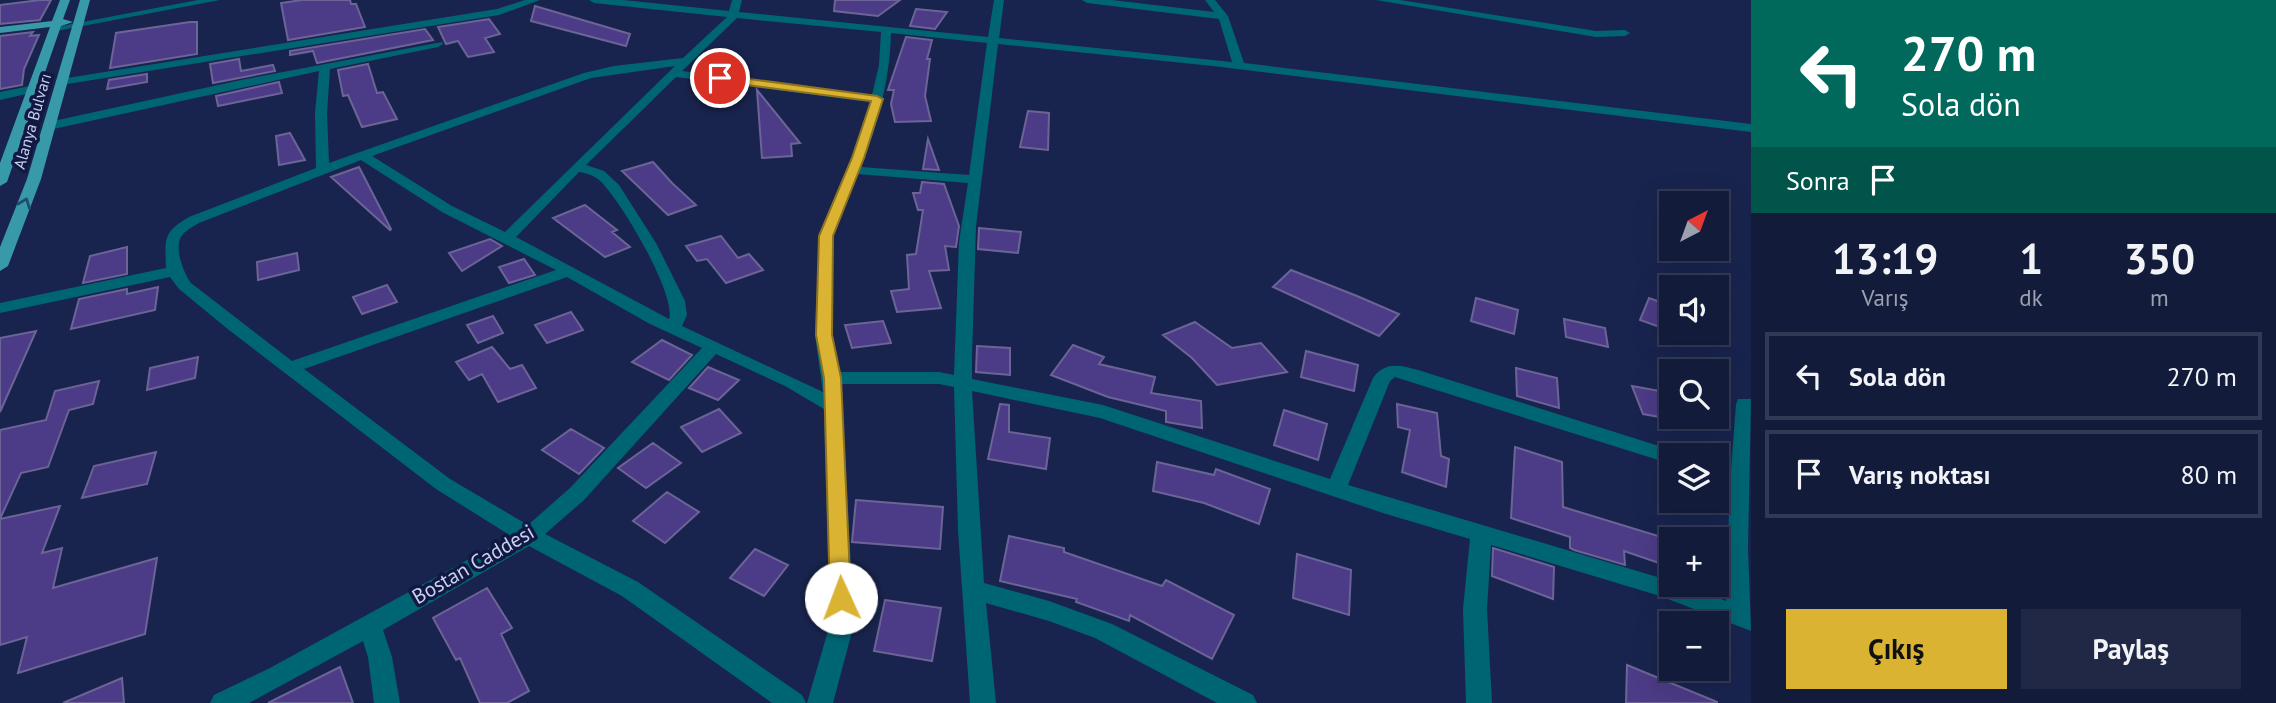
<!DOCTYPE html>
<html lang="tr">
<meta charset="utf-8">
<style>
body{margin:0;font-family:"PT Sans",sans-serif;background:#202845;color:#f1f3f6;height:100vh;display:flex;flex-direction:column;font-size:26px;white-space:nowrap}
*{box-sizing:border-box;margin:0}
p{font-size:23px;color:#9da1af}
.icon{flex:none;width:38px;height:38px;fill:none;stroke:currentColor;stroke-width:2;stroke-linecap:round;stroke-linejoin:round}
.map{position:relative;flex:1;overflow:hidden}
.sheet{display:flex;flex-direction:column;background:#131b3a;width:525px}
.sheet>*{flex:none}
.guide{background:#00695c;color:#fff;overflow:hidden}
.needle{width:46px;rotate:41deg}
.fabs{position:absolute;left:1659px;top:191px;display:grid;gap:14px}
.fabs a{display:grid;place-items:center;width:70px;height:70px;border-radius:0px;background:#131b3a;box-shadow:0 7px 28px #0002,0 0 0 2px #323954;font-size:35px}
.pin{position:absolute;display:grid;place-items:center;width:60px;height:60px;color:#fff;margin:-30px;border:4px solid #fff;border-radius:50%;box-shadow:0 2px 7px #0007}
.me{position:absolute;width:77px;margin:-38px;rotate:358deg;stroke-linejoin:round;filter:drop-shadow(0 0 5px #0008)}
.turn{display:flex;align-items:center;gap:24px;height:147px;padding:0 35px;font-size:32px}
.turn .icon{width:91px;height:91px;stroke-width:2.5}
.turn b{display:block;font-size:49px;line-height:60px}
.then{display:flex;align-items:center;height:66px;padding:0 35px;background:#0003;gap:14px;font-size:26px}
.eta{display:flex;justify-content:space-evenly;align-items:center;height:119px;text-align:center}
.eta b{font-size:42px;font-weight:800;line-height:49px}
.action{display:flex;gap:14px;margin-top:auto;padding:14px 35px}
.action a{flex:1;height:80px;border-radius:0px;background:#dbb333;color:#111;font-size:28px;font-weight:800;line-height:80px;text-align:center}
.action a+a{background:#202845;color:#f1f3f6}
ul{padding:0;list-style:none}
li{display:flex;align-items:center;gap:21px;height:88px;margin:0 14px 10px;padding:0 21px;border:4px solid #323954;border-radius:0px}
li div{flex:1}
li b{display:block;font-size:26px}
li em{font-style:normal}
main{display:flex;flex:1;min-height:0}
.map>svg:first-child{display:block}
</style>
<main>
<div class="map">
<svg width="1751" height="703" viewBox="0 0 1751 703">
<rect width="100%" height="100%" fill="#19244e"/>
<path fill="#4c3b86" stroke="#6c6497" stroke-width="2" d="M40,0H51L40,20L0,24V5Z
M302,0H350L351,4H356L365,27L288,40L281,3Z
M835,0H900L878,16L834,11Z
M535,6L630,34L626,46L531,21Z
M916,9L947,12L935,29L910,26Z
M489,19L500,34L485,38L494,52L468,57L458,41L446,44L438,27Z
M190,22H197V54L110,68L116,33Z
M425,29L433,40L317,63L313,51L290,55V51Z
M33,32L30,36L39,35L24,69L22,85L0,89V36Z
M906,37L932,40L927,59H930L925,96L931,121L895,122L891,104L894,90H888Z
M239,59L241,71L273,65L275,71L213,83L210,64Z
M368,64L377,93L383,92L397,119L362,127L348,95L343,96L338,70Z
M147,74V82L107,89L109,80Z
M279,82L282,93L218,106L216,96Z
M757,90L800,143L791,144L792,156L762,158Z
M1028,111L1049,113L1048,150L1020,147Z
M290,133L305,160L279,165L276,136Z
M928,139L939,170L923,169Z
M653,162L672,183L696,205L668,215L622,171Z
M359,167L391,229L390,230L331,177Z
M922,182L944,184L959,226L956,247L945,246L949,270L929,271L941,308L897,312L891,291L909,289L907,255L916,254L923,210H918L913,193H920Z
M585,205L617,230L612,232L630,247L605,257L553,218Z
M979,228L1021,232L1018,253L978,249Z
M721,236L738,258L749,254L763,270L726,283L707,259L697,261L686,246Z
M490,239L502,246L462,271L449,253Z
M127,247V274L83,283L90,256Z
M297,253L299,270L258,280L257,262Z
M524,259L535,275L509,283L499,267Z
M1291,270L1357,296L1399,314L1379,336L1273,287Z
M387,285L397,302L362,314L353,297Z
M158,287L155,310L71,329L79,299L127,289V294Z
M1476,298L1518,310L1514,334L1471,321Z
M1649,298L1671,306V331L1640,320Z
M571,312L583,330L547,343L535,325Z
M493,316L503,333L478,343L467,325Z
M1564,319L1605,328L1608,347L1566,337Z
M883,321L891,343L852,348L845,325Z
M1195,322L1232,348L1261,343L1287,372L1217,385L1192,358L1163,335Z
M36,331L0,412V338Z
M662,340L692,355L669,380L632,362Z
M1073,345L1104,357L1099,364L1155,377L1151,393L1201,401L1202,428L1166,422V411L1108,397L1051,375Z
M977,346L1010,348V375L976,372Z
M492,347L510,369L522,365L536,388L498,402L482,374L469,380L456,362Z
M1306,351L1358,365L1354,391L1301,377Z
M198,357L195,378L147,390L150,368Z
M708,367L739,380L718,400L689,388Z
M1516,368L1557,378L1559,408L1517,396Z
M99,381L93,404L69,410L48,467L21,473L0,519V430L46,420L55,391Z
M1632,386L1671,393V419L1643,414Z
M1000,404L1009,405V432L1050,438L1046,469L988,459Z
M1397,404L1437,413L1441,456L1449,459L1446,487L1402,472L1410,430L1398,427Z
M719,409L741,433L702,452L681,427Z
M1284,410L1327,424L1318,460L1274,445Z
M571,429L604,448L579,474L542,450Z
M653,443L681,463L646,488L618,468Z
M1515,447L1562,462L1563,507L1671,540V567L1624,551L1625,565L1574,550L1570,548V537L1511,518Z
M156,452L147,484L82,498L94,466Z
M1157,462L1214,475L1216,469L1270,489L1259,524L1204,503L1153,491Z
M667,492L699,512L665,543L633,521Z
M856,500L943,507L940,549L852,542Z
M60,506L42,553L62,548L53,588L157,558L145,634L18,673L27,637L0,645V519Z
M1009,536L1064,548V552L1162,586L1166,580L1234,615L1212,659L1130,615L1129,621L1076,602L1077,599L1000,581Z
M1493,548L1554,567L1553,599L1492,576Z
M755,549L788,565L764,596L730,578Z
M1297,554L1351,570L1349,615L1293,598Z
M487,588L512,628L501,634L529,691L507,703H480L460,658L456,660L433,618Z
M885,600L941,608L932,661L874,651Z
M1627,665L1717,702V703H1626Z
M340,667L353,703H268Z
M122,678L124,703H63Z"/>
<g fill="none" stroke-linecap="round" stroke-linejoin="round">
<path fill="#006573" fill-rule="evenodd" d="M198,0H220L56,31L51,28Z
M525,0H540L499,15L61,85L55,82L61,79L497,9Z
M589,0H623L729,11L732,0H742L739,12L988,37L994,0H1004L999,38L1232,62L1219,19L1087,3L1082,0H1112L1214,12L1205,0H1215L1228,16L1244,63L1751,124V132L1213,66L998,44L976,226L972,357V379L1103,405L1330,479L1373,378C1385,361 1400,365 1418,370L1678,452L1680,455H1671V464L1395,377L1390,381L1348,485L1664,579L1671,581V584H1681L1726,601L1730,485L1717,481V466L1731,470L1736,404L1738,399H1751L1748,548L1751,631L1660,596L1491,545L1487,609L1492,703H1466L1463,609L1470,539L1383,513L1100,418L972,391L984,583L1049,601L1112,624L1253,695L1257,703H1217L1095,638L1049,621L986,603L996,703H970L958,530L954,387L939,384H841L854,624L833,703H807L830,624L824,409L785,386L716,354L584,500L545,534L638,582L802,695L806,703H772L622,596L529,546L383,630L392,657L400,703H374L368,657L363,641L249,703H210L214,695L270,668L511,536L436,489L229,330L179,289L170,277L0,313V303L166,268C165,239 163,232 189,217L316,168L315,113L319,71L49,130L43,126L49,122L241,80L442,42L443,44L438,47L330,69L327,113L329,163L584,73L614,66L683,58L727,17L594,3ZM737,18L881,32L879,65L872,95L682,71ZM891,33L987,43L969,175L861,167C878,124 890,79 891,33ZM675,66L505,232L452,206L372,156L591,78ZM676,77L870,102L851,158L819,236L815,335L823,392L682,326L687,315L685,301L656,243L619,185L604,171L586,165ZM361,160L442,212L556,270L292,361L191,283C183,272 172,244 184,233C188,229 194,226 199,223ZM579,172C586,173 593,175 599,180C619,197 677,295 669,319L516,237ZM858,174L968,183L959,242L954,375L939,372H840L833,335V236ZM567,277L650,324L702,348L570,488L528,525L450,479L304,369Z
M1376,0H1400L1596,31L1625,30L1630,33L1625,36L1596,37Z
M35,85L39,87V91L0,100V92Z"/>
<path fill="#3899a9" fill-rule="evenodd" d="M60,0H70L63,19L73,22L61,26L7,182L0,186V163L50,27L0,33V27L52,21Z
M80,0H90L41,179L8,266L0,271V247L27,179Z"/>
</g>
<defs><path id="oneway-chevron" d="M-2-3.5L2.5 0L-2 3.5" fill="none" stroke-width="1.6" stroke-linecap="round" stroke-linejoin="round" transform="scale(1.75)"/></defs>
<use stroke="#214c6c" href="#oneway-chevron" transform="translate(25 203) rotate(-69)"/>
<path fill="#dbb333" stroke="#8e7421" stroke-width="2" d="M720,75L877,96L883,99L864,158L833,236L832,335L841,378L851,598L848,605L841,607L833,605L830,598L824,378L816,335L819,236L852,158L871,101L716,81V76Z"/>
<g text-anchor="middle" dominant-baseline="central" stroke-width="7" stroke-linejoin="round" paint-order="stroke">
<g font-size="16" fill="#c7d1ed" stroke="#111943">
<text transform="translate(32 121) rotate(-74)">Alanya Bulvarı</text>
</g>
<g font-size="21" fill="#c7d1ed" stroke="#111943">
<text transform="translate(473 564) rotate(-30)">Bostan Caddesi</text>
</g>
</g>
</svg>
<div class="fabs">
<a><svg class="needle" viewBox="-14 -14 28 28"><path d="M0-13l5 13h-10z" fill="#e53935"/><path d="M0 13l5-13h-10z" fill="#9da1af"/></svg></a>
<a><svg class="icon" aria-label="sound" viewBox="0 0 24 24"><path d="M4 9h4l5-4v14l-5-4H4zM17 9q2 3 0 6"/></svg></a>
<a><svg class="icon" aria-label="search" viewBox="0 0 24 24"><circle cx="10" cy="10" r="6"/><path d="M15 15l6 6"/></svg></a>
<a><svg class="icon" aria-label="layers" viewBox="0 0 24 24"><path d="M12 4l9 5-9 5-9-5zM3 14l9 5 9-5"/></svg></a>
<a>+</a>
<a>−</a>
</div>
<div class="pin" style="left:720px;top:78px;background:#d93025"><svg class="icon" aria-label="arrive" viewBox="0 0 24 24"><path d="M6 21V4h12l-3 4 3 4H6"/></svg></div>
<svg class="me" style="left:841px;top:598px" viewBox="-20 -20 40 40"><circle r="19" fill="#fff"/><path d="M0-13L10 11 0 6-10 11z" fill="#dbb333"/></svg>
</div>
<section class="sheet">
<div class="guide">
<div class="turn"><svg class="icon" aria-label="left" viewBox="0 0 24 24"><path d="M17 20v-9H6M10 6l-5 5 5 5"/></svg><div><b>270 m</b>Sola dön</div></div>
<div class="then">Sonra<svg class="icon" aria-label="arrive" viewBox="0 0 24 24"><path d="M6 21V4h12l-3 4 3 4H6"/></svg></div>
</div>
<div class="eta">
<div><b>13:19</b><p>Varış</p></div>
<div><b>1</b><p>dk</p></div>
<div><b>350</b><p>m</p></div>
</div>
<ul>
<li><svg class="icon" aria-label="left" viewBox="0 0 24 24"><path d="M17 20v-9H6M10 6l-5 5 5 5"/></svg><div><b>Sola dön</b></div><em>270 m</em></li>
<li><svg class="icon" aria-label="arrive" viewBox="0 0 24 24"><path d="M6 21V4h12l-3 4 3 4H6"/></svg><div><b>Varış noktası</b></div><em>80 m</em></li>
</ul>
<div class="action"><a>Çıkış</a><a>Paylaş</a></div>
</section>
</main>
